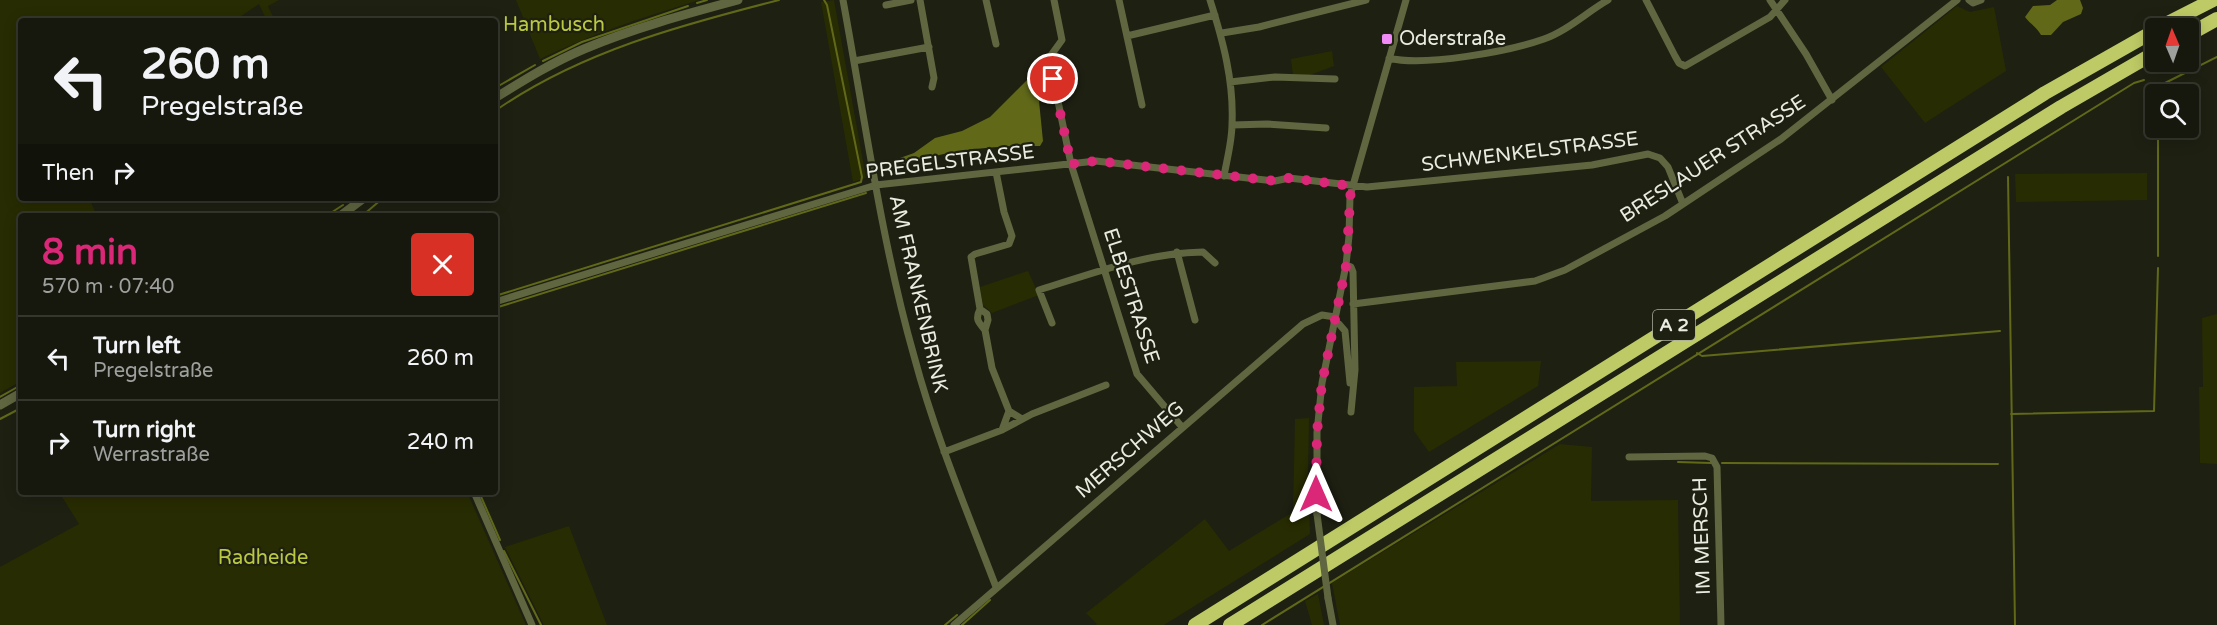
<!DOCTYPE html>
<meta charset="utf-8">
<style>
body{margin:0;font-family:"Varela Round",sans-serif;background:#23251c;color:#f1f3f6;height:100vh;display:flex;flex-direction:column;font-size:22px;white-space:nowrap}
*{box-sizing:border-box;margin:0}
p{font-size:20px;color:#9ea09e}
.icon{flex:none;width:33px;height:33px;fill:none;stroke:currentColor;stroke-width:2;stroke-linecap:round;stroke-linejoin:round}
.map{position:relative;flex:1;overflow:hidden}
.details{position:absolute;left:18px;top:213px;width:480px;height:282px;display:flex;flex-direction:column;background:#16180e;border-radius:6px;box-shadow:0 3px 15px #0003,0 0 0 2px #35372e}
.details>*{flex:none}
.hud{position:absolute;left:18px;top:18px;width:480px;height:183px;border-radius:6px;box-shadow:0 3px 15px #0003,0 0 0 2px #35372e;background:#16180e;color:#f1f3f6;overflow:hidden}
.needle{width:39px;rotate:358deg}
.controls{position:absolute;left:2145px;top:18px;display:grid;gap:12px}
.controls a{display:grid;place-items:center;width:54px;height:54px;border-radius:6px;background:#16180e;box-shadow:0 3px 15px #0003,0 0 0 2px #35372e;font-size:30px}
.pin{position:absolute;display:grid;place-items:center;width:51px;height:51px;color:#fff;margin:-26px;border:3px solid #fff;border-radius:50%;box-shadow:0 2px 6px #0007}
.me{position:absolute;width:66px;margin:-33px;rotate:0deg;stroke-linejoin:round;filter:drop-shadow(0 0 4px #0008)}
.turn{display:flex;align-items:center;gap:21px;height:126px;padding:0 24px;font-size:27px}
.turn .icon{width:78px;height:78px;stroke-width:2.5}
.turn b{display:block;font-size:42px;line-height:51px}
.then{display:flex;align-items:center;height:57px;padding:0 24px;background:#0003;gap:12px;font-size:22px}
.round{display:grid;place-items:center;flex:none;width:63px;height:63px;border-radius:6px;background:#23251c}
.head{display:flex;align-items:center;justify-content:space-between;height:102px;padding:0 24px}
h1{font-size:36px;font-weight:700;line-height:45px;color:#db2777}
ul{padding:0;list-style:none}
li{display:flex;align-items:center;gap:18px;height:84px;padding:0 24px;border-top:2px solid #35372e}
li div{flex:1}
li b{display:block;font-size:22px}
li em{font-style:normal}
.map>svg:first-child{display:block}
</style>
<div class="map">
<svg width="2217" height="625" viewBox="0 0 2217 625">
<rect width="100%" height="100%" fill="#1e2012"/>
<path fill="#282c02" d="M0,0H279L268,6L275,21H267L259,4L234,21H21V198H89L97,216H21V381L0,393Z
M516,0H699C644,17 591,34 540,59Z
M834,0L866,178L853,182L821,2Z
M1957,6L1970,12L1994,7L2006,71L1925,123L1881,67Z
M1332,51L1334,66L1310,75H1293L1291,59Z
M2147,173V200L2016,202L2015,174Z
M1028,271L1039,295L992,313L983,305L980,287Z
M2217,314V464L2200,463L2199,387H2203L2202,318Z
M1541,361L1538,386L1429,452L1414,431V387L1457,386L1456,362Z
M1309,418L1308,474L1310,534L1164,625H1096L1097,624L1086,613L1205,519L1229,551L1293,512L1295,419Z
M1560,444L1592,447L1591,501L1678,500L1680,625H1340L1332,583Z
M59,492H467L526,625H0V567L79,524Z
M569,526L607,625H544L505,547Z
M1318,594L1324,625H1312L1305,601Z"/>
<path fill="#616919" d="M2057,0H2080L2083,8L2081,14L2063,22L2051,35H2041C2037,27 2030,24 2025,17L2033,6L2050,5Z
M1029,78H1034L1037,81L1043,141L1040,146C991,146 938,149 893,171L888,167L897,159L914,153L935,138L962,131L990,117Z"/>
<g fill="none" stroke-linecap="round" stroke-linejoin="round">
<path stroke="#616919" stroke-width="2" d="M697,3L707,0
M543,61L582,42L688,6
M495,88L535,65
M2158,94L2161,85L2217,57
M495,111C579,52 681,25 779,0
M2008,177L2015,625
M326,216L343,205
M362,216L383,198
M2158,256V128
M495,296L861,182L862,177L827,5L824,0
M495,308L866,193
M1697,353L1702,356L2000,331
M0,397L21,385
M2011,414L2154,411L2158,268
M0,419L21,408
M1678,462L1711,463
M1722,463L1998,464
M479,492L500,540
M504,551L541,625
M945,625L957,615
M962,625L990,600
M1262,625L2134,83L2144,80"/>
<path stroke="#606640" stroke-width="7" d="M843,0C865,119 881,240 914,356C935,435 967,511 996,587
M920,0L934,78L932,87
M986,0L996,44
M1054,0L1062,40L1049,58L1071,164L1137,374L1182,427
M1119,0L1142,105
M1210,0C1223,41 1234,81 1232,124C1232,141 1227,159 1224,176
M1646,0L1675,56L1679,63L1685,66L1770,17L1785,0
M1770,0L1806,54L1832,100
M1969,0L1973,3L1981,0
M886,5L911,0
M1222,33L1259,27L1366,0
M1127,36L1215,15
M1389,58C1424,67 1510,51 1544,39C1567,31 1587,12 1608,0
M854,61L929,47
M1230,82L1275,77L1335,79
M1232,125L1267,124L1326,128
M1177,252L1195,320
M1346,265L1351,267L1353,272L1355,370L1351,412
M495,302L876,185L1096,161L1275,181L1289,178L1367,187L1592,165L1648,154L1660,158L1668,167L1683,204
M1353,304L1535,281L1565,270L1665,216L1781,139L1957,0
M980,309L987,314L988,320L985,330L992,368L1009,411L1022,419
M1052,323L1039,290C1094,273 1145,253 1203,252L1215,263
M1334,323L1339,324L1345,331L1350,383
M985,330C978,322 975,319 980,309L971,257L975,254L1009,244L1012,236L1004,212L996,172
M1002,430L1009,411
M944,452L1002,430L1032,414L1106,385
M1629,457L1705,456L1712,458L1717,467L1721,625
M474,492L532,625
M1317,514V432L1322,383L1346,265L1349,236L1350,196L1406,0
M1328,598L1333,625
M954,625L1303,324L1322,315L1335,317"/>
<path stroke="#606640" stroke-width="9" d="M495,98C524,80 553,62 584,49C634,28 686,14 738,0
M340,216L364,198
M0,405L21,393"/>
<path stroke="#beca65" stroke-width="14" d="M2158,28L2213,0
M2188,35L2217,19
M1195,625L2045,93L2156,30
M1230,625L2061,107L2156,52"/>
<path stroke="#606640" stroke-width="7" d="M1317,514L1328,598"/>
</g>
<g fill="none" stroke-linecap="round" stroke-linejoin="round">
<path stroke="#db2777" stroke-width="10" stroke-dasharray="0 18" d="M1053,79L1071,164L1096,161L1275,181L1289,178L1351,186L1346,266L1322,383L1317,432L1316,494"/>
</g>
<rect fill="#f08bf6" stroke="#1e2012" stroke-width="2" x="1381" y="33" width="12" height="12" rx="3"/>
<g text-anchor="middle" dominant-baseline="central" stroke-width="4.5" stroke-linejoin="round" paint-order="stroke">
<rect fill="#1e2012" stroke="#adafa4" stroke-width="1.5" x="1653" y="310" width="42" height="30" rx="4.5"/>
<g font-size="18" font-weight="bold" fill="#eaece2">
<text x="1674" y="325">A 2</text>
</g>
<g font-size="20" fill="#bbc941" stroke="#1e2012">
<text x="554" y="25">Hambusch</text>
<text x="263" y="558">Radheide</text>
</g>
<g font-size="20" fill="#eaece2" stroke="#1e2012" text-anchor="start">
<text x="1399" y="39">Oderstraße</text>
</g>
<g font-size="20" fill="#eaece2" stroke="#1e2012">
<text transform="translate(1530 152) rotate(-7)">SCHWENKELSTRASSE</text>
<text transform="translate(1713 159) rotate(-33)">BRESLAUER STRASSE</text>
<text transform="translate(950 162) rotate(-7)">PREGELSTRASSE</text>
<text transform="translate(918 294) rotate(77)">AM FRANKENBRINK</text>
<text transform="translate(1131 296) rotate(72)">ELBESTRASSE</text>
<text transform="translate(1130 450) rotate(-41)">MERSCHWEG</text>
<text transform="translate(1702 536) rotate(-92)">IM MERSCH</text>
</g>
</g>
</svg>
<div class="controls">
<a><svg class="needle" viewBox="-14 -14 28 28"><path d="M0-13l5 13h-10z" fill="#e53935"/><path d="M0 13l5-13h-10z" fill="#9ea09e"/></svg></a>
<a><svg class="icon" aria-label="search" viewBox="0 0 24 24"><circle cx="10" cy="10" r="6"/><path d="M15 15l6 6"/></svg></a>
</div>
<div class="pin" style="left:1053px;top:79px;background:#d93025"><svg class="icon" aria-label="arrive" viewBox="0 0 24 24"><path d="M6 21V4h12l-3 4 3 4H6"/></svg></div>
<svg class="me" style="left:1316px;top:494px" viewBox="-20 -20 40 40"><path d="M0-17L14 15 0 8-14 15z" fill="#db2777" stroke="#fff" stroke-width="4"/></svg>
<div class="hud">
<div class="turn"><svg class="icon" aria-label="left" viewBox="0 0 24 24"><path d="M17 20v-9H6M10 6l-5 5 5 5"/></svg><div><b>260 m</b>Pregelstraße</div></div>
<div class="then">Then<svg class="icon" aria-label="right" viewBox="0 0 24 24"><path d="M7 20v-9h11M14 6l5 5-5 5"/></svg></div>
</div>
<section class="details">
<div class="head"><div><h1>8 min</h1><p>570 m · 07:40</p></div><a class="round" style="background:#d93025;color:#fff"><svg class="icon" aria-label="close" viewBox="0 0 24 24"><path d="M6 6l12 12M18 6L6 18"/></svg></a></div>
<ul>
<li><svg class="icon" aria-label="left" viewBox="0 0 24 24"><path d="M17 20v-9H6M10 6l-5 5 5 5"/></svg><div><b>Turn left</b><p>Pregelstraße</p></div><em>260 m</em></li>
<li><svg class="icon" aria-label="right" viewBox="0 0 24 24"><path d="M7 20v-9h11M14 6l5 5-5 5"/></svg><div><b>Turn right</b><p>Werrastraße</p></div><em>240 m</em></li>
</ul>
</section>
</div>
